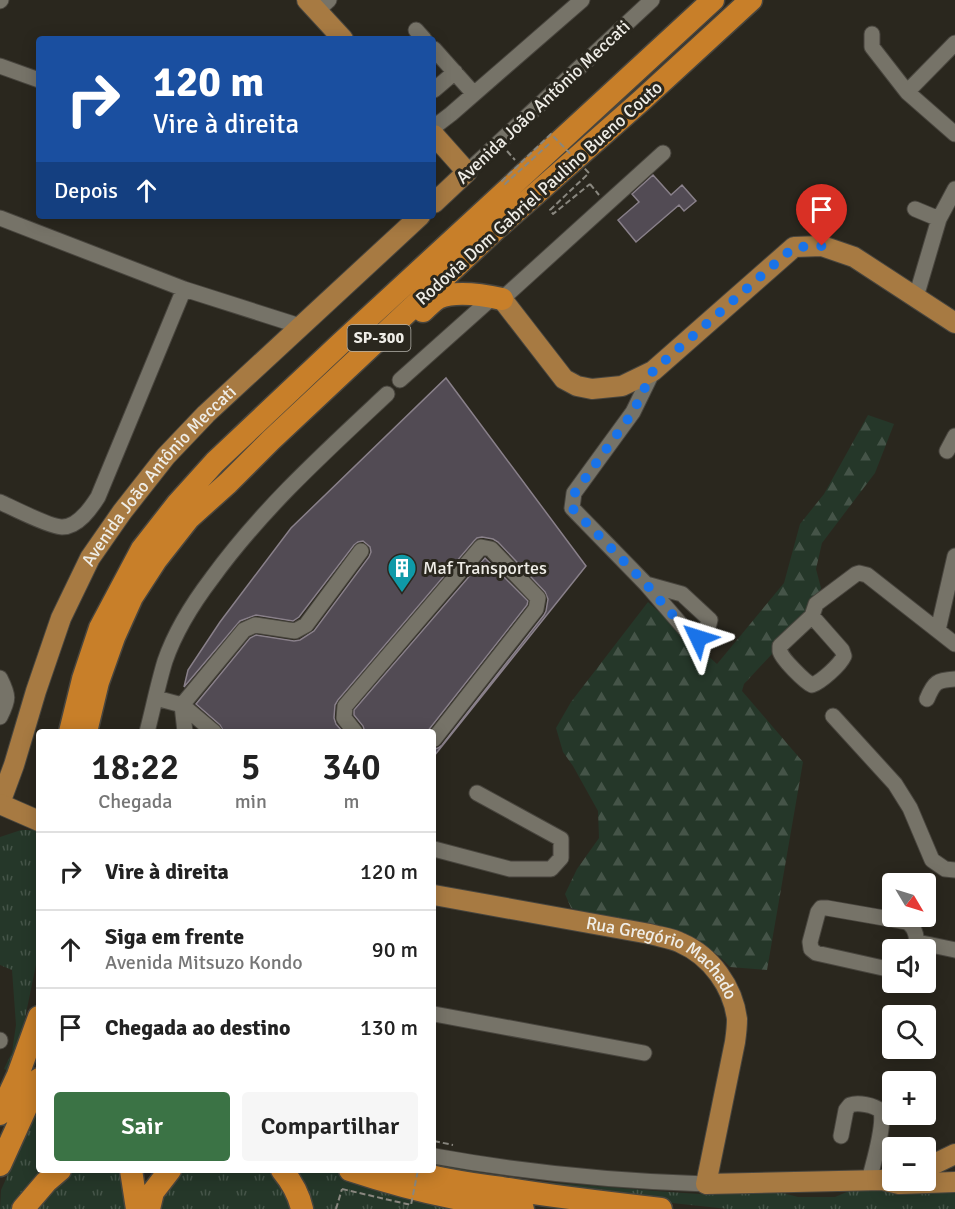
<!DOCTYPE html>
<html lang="pt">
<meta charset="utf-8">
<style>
body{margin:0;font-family:Signika,sans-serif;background:#f6f6f6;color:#222;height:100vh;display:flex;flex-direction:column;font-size:22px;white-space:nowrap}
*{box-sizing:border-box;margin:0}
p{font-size:20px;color:#767676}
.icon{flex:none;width:33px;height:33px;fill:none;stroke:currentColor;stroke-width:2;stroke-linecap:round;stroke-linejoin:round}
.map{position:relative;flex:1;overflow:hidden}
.sheet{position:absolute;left:36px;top:729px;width:400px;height:444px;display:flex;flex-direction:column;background:#fff;border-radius:6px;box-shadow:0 3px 15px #0003}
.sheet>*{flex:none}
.hud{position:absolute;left:36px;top:36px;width:400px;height:183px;border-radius:6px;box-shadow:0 3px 15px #0003;background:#1a4fa0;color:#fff;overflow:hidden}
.needle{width:39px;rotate:128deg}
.tools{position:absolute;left:882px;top:873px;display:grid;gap:12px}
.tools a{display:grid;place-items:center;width:54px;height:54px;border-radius:6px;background:#fff;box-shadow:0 3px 15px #0003;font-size:30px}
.pin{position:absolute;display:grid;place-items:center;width:51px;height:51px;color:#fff;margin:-62px -26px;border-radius:50% 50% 50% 0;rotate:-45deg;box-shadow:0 0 6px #0007}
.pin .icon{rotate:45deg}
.me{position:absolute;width:66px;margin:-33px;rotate:311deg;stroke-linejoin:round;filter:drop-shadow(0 0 4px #0008)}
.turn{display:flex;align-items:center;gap:21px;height:126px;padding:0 18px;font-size:27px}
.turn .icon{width:78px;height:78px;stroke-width:2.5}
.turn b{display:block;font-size:42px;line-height:51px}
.then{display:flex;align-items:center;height:57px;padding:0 18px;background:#0003;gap:12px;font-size:22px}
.eta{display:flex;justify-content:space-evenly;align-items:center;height:102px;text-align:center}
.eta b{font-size:36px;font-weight:600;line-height:42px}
.action{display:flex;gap:12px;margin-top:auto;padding:12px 18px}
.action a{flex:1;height:69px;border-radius:6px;background:#3b7345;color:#fff;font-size:24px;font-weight:600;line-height:69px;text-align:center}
.action a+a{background:#f6f6f6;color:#222}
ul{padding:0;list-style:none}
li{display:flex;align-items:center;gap:18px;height:78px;padding:0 18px;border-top:2px solid #e0e0e0}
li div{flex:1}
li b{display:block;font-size:22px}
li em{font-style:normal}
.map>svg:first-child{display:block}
</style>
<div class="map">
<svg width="955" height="1209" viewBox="0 0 955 1209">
<defs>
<pattern id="grass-tufts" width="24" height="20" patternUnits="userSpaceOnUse" patternTransform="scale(1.5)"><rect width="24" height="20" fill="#253729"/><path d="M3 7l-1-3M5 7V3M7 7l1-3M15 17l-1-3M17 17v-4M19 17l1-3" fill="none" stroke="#455448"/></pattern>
<pattern id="forest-firs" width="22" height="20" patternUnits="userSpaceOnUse" patternTransform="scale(1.5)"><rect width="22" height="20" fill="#253729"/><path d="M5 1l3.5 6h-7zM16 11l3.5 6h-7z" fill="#455448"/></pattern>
</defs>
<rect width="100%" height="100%" fill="#2a271e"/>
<path fill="url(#grass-tufts)" d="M21,830H36L37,832H39V950L22,1033L9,1071L4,1069L12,1052L16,1025L12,970L0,965V837Z
M39,1105V1170H52L16,1209H0L1,1190Z
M434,1163L520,1180L669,1192L700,1194L779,1192L798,1197H835L849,1191L954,1190H955V1209H728L606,1196L434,1170Z
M70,1170H122L128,1209H30Z
M178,1170H273L295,1209H154Z
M295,1170H332L342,1174L472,1209H311Z"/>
<path fill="url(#forest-firs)" d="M868,415L894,424L875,473L822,543L816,569L821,588L813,610L744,684L742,691L803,762L767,970L730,967L719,956L683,932L622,923L571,908L565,894L577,869L599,838L598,811L573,766L563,752L556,728L571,702L648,602L717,664L784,583L800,524L824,494Z"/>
<path fill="#524b54" stroke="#89808a" stroke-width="1.5" d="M653,175L671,195L682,185L696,201L684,211L679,205L636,242L618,220L639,202L632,194Z
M446,378L586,566L434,756V749L438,748L442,745L544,615L546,611L548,599L545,592L498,542L493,539L482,537L477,538L474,541L338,700L335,705L334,718L336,724L343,732H224L220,725L196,704L250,638L256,635L294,641L300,640L314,631L369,557L371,552L370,547L363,541L358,542L354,545L299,617L293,621L256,615L240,621L184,687L188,670L220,622L291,528Z
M485,558L528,601L527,605L427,732H365L363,726L354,715V710Z"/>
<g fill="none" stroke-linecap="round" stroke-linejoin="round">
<g stroke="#48453e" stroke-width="17">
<path id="minor" d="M0,1L1,0
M317,11L329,0
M416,30L424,39
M872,34V47L907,92L955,134
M434,49L474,94
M0,66L39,80
M434,90L455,72
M907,92L955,43
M434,127L451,114L582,0
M467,172L652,0
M915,209L939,219
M0,218L184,289L300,326
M916,297L939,219L955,189
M502,299L663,153
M400,380L493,297
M947,451L955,436
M0,502C13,508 50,527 62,527C78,527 91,508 98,497L184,289
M646,584L682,594L710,620L709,624L698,638L691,636L646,584L572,508L574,493L633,412L653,371
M812,616L842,650L844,656C840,665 821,682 812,685C805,682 781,658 780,651C780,649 780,648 780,646L812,616L816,604L856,574L859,573L867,575L955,644
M938,630L955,556
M0,678C9,696 9,699 0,717
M156,698L182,705L244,630L255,625L295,631L306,625L361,551
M927,699C934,682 937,680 955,679
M182,705L214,732
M182,705L185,732
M833,716L895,784L910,808L932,860L945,869L955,870
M147,732C153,709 158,684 165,661C175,632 193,603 212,578C262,509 325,452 387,394
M355,732L344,718L345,706L481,547L491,549L538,598L536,609L434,739
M434,849L510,869H551L561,858V839L477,793
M917,942L955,950
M892,970L816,953L811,949L810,942L818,912L821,908H827L907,922C916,928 918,939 915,950
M434,1014L644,1053
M0,1040V1041
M841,1136L846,1110L850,1105C858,1102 874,1105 881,1111C885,1127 873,1163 869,1181
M434,1156C522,1172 616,1181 706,1184"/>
</g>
<g stroke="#48453e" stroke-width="22">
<g id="major">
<path d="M307,0L343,39"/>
<path d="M434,135L467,172L434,203"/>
<path d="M502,299L564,379L577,386L592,389L622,386L653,371L794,247L822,246L854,257L955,323"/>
<path id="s1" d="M0,803L14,765L36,691L61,618L90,558L122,512L166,456L206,414L420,216"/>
<path d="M0,804L39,821"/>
<path id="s2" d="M434,895L650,934C660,937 672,938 681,943C711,956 733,987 737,1019C737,1026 736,1035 735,1042L706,1184L882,1180L899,1184L955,1182"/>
<path d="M926,1168L955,1154"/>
</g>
</g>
<g stroke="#48453e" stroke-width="25">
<path id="highway" d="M423,311C427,307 433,301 438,298C456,290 484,295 502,299
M70,732L83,679L100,628L142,549L178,503L215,462L340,344L713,0
M86,732L98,682L114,637L132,597L156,560L189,518L228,483L271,440L497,228L642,100L751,0
M0,1114L18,1075L39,1017
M0,1165L39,1079
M131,1170L137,1209
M282,1170C291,1181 299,1195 302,1209
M350,1170C407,1189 464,1202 523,1209
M407,1170C438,1179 470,1184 502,1188C555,1197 608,1203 661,1209
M23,1209L46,1182L60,1170
M149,1209L153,1192L170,1170"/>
</g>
<path stroke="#89877f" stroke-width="2" stroke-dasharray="6 3" stroke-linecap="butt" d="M507,151L515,160
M590,184L599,195
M434,1141L453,1145
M336,1209L342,1189"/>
<use href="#minor" stroke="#767368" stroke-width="15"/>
<use href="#major" stroke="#a77a42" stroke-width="20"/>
<use href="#highway" stroke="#c87f29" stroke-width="22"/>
<path stroke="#89877f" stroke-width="2" stroke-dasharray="6 3" stroke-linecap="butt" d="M549,144L505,184L502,181L551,134L589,173L550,210L553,214L590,184
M342,1189L411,1205L418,1170"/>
</g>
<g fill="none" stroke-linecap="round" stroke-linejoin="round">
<path stroke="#1a73e8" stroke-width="10" stroke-dasharray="0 18" d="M698,638L691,636L646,584L572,508L574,494L633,412L653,371L794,247L822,246"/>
</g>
<defs>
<g id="building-pin" transform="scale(1.5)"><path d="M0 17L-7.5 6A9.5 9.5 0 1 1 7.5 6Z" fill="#0f9aa8" stroke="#2a271e"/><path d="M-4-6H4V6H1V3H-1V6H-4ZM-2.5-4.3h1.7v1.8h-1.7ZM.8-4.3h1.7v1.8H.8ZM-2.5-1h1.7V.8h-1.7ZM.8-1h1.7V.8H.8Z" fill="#fff"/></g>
</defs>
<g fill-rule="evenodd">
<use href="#building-pin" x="402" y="568"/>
</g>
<g text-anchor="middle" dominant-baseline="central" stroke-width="6" stroke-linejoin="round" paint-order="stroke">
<rect fill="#2a271e" stroke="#b4b2ab" stroke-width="1.5" x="347.5" y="325" width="63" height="26" rx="4.5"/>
<g font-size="16" font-weight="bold" fill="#efede7">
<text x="379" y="338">SP-300</text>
</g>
<g font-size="18" fill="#efede7" stroke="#2a271e">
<text transform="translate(543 102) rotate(-43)">Avenida João Antônio Meccati</text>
<text transform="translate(539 193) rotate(-42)">Rodovia Dom Gabriel Paulino Bueno Couto</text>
<text stroke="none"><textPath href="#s1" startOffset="369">Avenida João Antônio Meccati</textPath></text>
<text stroke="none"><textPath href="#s2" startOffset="242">Rua Gregório Machado</textPath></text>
</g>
<g font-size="18" fill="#efede7" stroke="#2a271e" text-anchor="start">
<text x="423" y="568">Maf Transportes</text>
</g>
</g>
</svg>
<div class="tools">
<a><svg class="needle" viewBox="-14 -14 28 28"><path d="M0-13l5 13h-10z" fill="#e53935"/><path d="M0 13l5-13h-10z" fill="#767676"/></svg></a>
<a><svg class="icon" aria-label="sound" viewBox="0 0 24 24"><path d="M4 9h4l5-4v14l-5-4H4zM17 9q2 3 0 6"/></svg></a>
<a><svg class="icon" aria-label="search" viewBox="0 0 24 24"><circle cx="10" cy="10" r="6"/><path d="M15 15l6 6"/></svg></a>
<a>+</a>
<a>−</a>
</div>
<div class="pin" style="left:822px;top:246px;background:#d93025"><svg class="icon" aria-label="arrive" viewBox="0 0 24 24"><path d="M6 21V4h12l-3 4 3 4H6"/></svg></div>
<svg class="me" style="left:698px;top:638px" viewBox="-20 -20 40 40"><path d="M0-17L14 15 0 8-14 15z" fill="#1a73e8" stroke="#fff" stroke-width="4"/></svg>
<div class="hud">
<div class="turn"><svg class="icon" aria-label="right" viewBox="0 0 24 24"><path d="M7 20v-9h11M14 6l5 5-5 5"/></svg><div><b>120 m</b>Vire à direita</div></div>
<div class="then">Depois<svg class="icon" aria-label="ahead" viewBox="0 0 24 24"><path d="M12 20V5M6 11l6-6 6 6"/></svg></div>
</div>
<section class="sheet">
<div class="eta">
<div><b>18:22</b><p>Chegada</p></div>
<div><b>5</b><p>min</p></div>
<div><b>340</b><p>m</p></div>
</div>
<ul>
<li><svg class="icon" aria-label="right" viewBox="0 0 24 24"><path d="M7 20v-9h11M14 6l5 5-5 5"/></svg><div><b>Vire à direita</b></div><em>120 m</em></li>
<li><svg class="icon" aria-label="ahead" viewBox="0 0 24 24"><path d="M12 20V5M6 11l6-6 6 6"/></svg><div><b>Siga em frente</b><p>Avenida Mitsuzo Kondo</p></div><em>90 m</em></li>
<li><svg class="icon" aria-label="arrive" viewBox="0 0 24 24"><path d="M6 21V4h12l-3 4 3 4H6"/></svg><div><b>Chegada ao destino</b></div><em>130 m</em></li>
</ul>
<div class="action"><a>Sair</a><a>Compartilhar</a></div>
</section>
</div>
